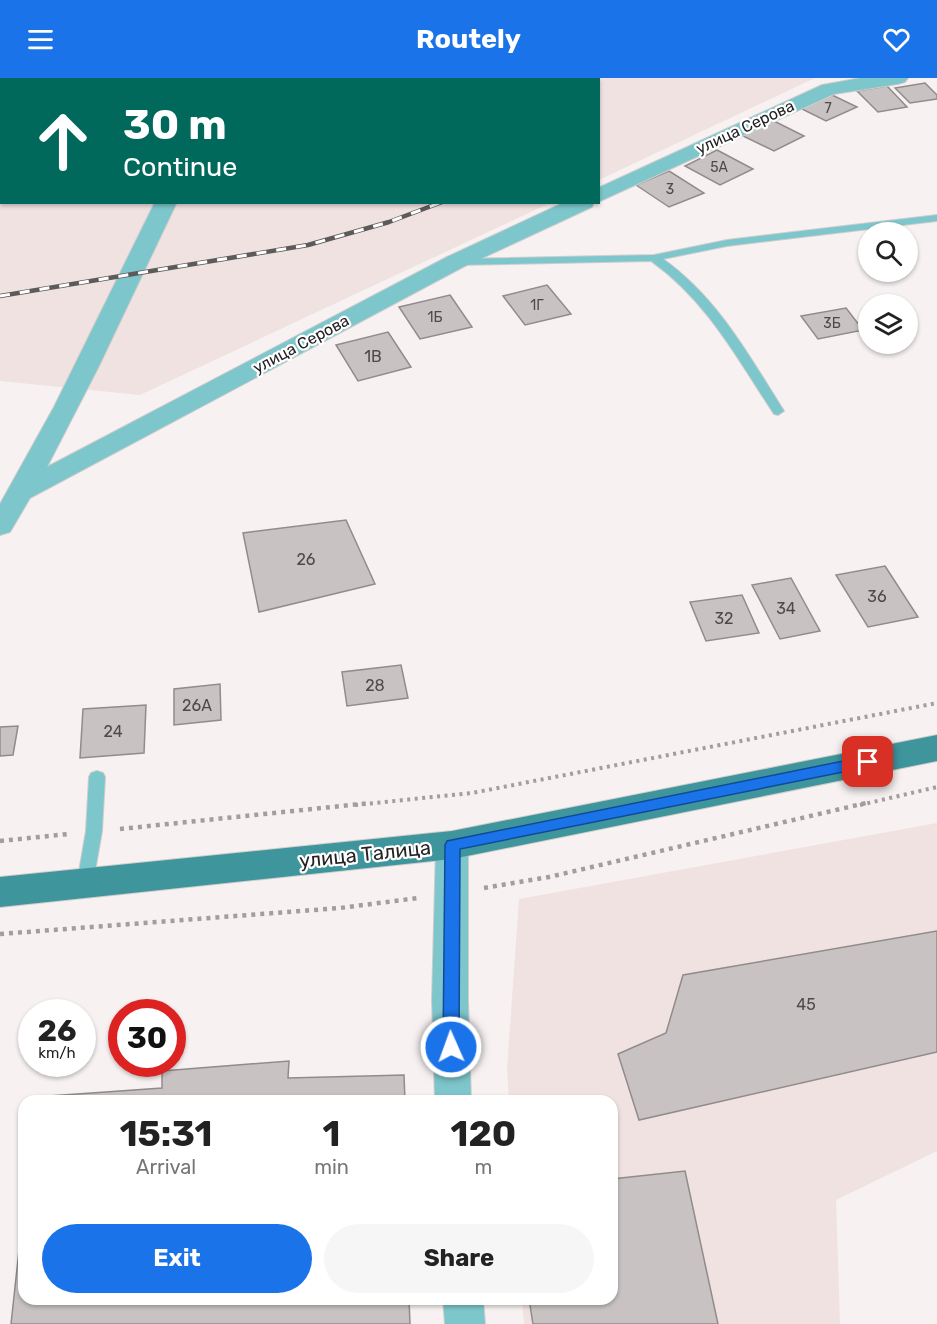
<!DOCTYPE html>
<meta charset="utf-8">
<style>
body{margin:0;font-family:Rubik,sans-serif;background:#f6f6f6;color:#222;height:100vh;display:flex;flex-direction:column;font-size:22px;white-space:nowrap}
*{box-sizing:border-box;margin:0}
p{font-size:20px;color:#767676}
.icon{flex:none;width:33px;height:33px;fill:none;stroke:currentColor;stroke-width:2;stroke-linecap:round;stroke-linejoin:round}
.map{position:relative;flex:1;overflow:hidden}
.panel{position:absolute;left:18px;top:1017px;width:600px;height:210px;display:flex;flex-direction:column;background:#fff;border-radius:18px;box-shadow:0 2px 4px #0004}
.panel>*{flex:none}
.hud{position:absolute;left:0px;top:0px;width:600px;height:126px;box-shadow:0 2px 4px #0004;background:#00695c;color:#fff;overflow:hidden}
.buttons{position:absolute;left:858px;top:144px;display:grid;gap:12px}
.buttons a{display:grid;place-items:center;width:60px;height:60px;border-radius:50%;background:#fff;box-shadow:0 2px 4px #0004;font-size:30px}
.speed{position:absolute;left:18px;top:921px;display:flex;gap:12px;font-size:30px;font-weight:700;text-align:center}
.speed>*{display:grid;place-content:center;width:78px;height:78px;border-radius:50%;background:#fff;box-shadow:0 2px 4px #0004;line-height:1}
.speed small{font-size:15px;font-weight:400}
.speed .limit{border:9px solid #d22;background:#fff;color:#111}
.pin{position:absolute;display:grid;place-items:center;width:51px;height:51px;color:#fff;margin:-26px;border-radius:12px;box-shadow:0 3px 9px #0006}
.me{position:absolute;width:66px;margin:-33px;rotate:358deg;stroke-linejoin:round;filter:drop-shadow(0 0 4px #0008)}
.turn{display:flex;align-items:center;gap:21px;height:126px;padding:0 24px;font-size:27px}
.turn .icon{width:78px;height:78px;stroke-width:2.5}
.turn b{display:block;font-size:42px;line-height:51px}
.eta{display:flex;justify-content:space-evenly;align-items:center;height:102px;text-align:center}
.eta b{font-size:36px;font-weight:700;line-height:42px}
.primary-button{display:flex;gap:12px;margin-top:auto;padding:12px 24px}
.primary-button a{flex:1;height:69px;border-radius:36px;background:#1a73e8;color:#fff;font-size:24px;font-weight:700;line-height:69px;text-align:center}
.primary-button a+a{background:#f6f6f6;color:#222}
header{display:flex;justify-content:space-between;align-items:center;height:78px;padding:0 24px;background:#1a73e8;color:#fff;font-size:27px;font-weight:700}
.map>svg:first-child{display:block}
</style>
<header><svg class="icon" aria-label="menu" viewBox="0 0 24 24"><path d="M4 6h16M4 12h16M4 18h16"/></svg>Routely<svg class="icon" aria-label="heart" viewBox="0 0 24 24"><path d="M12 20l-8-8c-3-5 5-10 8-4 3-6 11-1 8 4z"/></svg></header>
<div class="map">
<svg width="937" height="1246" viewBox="0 0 937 1246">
<rect width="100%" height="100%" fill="#f7f2f1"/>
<path fill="#f0e2e0" d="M0,0H815L599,102L598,2H2V124L550,125L140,317L0,303Z
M937,745V1073L836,1122L840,1246H524L522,1221H612V1023H509L507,991L519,821Z"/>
<path fill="#c8c3c2" stroke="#918c8b" stroke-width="1.5" d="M925,5L937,17V21L910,25L895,10Z
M887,8L907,29L878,34L857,13Z
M830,16L857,29L826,43L800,30Z
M772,42L804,58L774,73L741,57Z
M717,72L753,91L720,107L685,88Z
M669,93L704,115L669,129L636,107Z
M547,207L571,236L525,247L503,218Z
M450,217L472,249L420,261L399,229Z
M846,230L863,252L818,261L801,238Z
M388,254L411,289L358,303L336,267Z
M346,442L375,506L259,534L243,455Z
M885,488L918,539L868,549L836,497Z
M791,500L820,553L780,561L752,507Z
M742,517L759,555L706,563L690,524Z
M401,587L408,620L347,628L342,594Z
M220,606L221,642L174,647V611Z
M146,627L144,675L80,680L83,631Z
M18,648L13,677L0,678V649Z
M937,853V974L639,1042L618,976L666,955L683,897Z
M289,983L288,1000L404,997L405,1023H35V1019L162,1010V993Z
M685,1093L718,1246H533L529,1221H612V1101Z
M24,1126V1221H409L410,1246H11Z"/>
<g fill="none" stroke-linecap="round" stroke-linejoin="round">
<g stroke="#d1cdcc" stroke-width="2">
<path id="service" d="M937,137V143L727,168L663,181C718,220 749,278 784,333L778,337L774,336C737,280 707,223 651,183L455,187L449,184L455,181L654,177L727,162Z
M97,693L103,695L105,699L102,753L93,805L91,810L85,812L79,810L77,805L86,753L89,699L91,695Z"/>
</g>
<g stroke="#d1cdcc" stroke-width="2">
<path id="minor" d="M220,0H240L219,2Z
M861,0H908L905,4L898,6L834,16L598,124V110L822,7Z
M155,124H177L99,288L47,389L447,179L565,124H594L592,129L463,189L30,420L10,454L0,457V426L54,329Z
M452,754L463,758L468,767V922L471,1023H435L432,922L436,767L441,758Z
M443,1221H483L485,1246H445Z"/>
</g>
<g stroke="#d1cdcc" stroke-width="2">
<path id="primary" d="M937,657V683L452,781L0,829V799L452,753Z"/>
</g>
<path stroke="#a29e9d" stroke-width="4" stroke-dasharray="3 4.5" stroke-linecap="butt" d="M355,727L472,715L937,625
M860,727L937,709"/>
<path stroke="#a29e9d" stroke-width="4.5" stroke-dasharray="4 5" stroke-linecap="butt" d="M120,751L370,725
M0,763L68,756
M484,810L549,799L866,725
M0,856L340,830L418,820"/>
<use href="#service" fill="#7dc6cc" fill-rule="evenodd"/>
<use href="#minor" fill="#7dc6cc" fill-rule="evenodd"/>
<use href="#primary" fill="#3e959c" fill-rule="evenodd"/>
<g stroke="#5d5a5a" stroke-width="4.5">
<path id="rail" d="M0,218L308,167L389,144L442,124"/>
</g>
<use href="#rail" stroke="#fff" stroke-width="3" stroke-dasharray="10" stroke-linecap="butt"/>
</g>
<path fill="#1a73e8" stroke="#114b97" stroke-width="1.5" d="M868,678L875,684L868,689L460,771L459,969L457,974L451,976L445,974L443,969L445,767L447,763Z"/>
<g text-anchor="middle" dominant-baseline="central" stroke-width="4.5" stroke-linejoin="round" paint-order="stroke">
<g font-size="14" fill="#4d4a4a">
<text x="828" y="30">7</text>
<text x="719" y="89">5А</text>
<text x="670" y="111">3</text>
<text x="537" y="227">1Г</text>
<text x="435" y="239">1Б</text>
<text x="832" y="245">3Б</text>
</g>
<g font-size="16" fill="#242222" stroke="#fff">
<text transform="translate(745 49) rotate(-25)">улица Серова</text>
<text transform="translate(301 266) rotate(-28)">улица Серова</text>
</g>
<g font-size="16" fill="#4d4a4a">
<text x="373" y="278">1В</text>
<text x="306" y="481">26</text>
<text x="877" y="518">36</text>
<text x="786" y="530">34</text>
<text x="724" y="540">32</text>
<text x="375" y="607">28</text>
<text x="197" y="627">26А</text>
<text x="113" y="653">24</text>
<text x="806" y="926">45</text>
</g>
<g font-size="20" fill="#242222" stroke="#fff">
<text transform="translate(365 776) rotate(-6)">улица Талица</text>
</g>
</g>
</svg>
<div class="buttons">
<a><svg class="icon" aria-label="search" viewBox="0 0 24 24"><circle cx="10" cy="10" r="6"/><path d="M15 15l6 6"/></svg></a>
<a><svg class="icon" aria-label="layers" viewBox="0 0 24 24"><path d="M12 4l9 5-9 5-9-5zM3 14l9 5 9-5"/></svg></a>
</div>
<div class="speed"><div>26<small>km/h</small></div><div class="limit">30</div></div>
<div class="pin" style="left:868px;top:684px;background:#d93025"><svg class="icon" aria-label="arrive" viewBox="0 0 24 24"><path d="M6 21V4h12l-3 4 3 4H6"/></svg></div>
<svg class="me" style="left:451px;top:969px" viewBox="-20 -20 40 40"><circle r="17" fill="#1a73e8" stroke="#fff" stroke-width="3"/><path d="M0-11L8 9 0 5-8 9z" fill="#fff"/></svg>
<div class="hud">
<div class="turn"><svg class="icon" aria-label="ahead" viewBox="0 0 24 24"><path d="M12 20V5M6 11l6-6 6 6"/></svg><div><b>30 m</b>Continue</div></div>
</div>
<section class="panel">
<div class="eta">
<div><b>15:31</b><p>Arrival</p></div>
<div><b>1</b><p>min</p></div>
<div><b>120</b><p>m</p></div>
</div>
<div class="primary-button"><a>Exit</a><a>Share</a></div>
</section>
</div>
